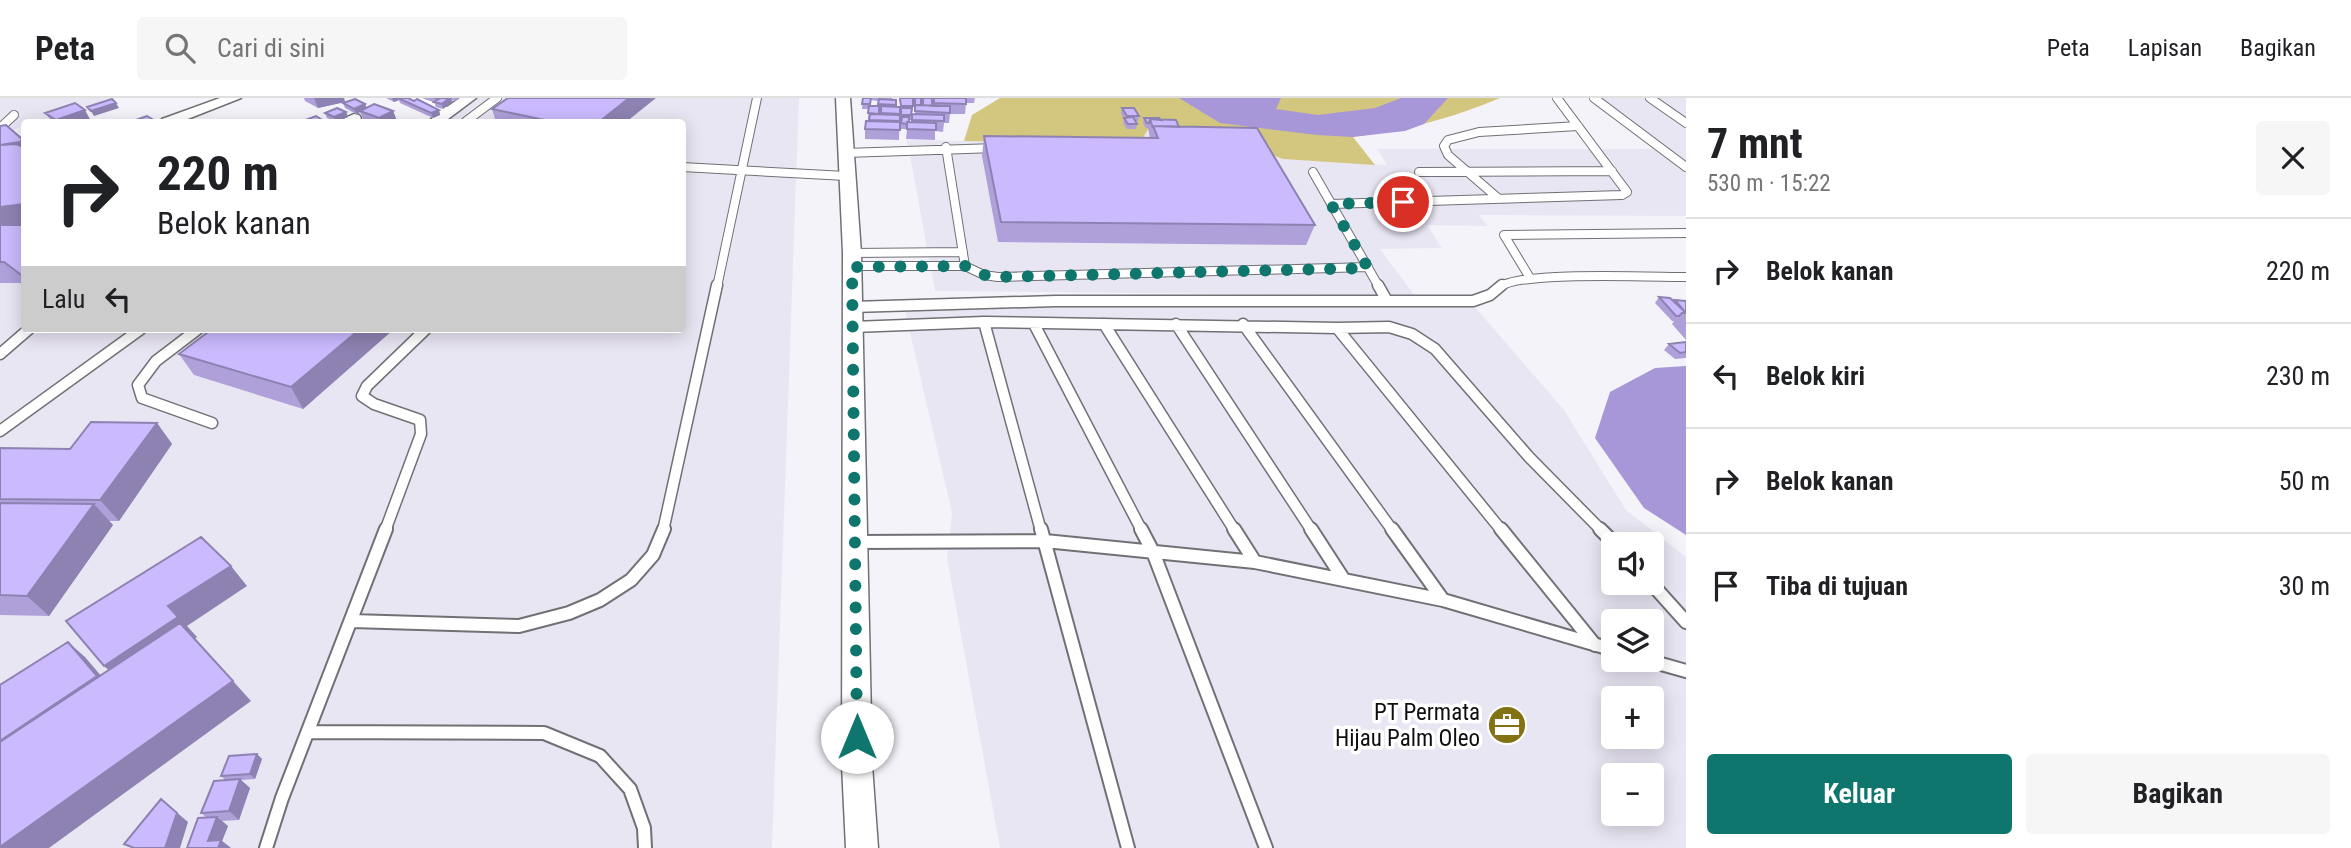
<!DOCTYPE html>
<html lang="id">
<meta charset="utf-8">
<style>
body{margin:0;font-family:"Roboto Condensed",sans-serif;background:#f6f6f6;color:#202124;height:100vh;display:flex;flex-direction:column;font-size:26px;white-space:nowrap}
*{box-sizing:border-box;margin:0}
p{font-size:23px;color:#757577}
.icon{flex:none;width:38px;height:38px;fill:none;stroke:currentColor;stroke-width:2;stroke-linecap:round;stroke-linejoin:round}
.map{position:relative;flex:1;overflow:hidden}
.side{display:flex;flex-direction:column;background:#fff;width:665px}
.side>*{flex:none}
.hud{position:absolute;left:21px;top:21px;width:665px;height:214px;border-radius:7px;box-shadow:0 4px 18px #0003;background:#fff;color:#202124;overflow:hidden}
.controls{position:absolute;left:1601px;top:434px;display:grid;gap:14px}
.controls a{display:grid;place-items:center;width:63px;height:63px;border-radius:7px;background:#fff;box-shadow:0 4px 18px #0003;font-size:35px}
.pin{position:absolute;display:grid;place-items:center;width:60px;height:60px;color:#fff;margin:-30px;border:4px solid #fff;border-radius:50%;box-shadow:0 2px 7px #0007}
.me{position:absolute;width:77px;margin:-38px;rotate:0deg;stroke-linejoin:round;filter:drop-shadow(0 0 5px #0008)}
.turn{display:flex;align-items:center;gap:24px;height:147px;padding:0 21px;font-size:32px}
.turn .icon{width:91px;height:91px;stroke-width:2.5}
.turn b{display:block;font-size:49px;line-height:60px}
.then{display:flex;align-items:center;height:66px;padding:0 21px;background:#0003;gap:14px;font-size:26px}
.round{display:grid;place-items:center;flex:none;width:74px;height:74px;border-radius:7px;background:#f6f6f6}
.head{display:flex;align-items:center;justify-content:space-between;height:119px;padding:0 21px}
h1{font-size:42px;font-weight:700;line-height:52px}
.action{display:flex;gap:14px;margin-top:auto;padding:14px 21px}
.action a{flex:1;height:80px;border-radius:7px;background:#0f766e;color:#fff;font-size:28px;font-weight:700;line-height:80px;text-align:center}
.action a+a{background:#f6f6f6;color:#202124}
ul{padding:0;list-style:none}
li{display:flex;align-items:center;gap:21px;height:105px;padding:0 21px;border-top:2px solid #e0e0e0}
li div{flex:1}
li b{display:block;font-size:26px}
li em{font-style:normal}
header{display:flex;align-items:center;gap:42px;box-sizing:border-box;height:98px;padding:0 35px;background:#fff;border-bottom:2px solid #e0e0e0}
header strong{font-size:33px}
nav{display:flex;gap:38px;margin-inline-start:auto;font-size:24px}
.search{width:490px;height:63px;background:#f6f6f6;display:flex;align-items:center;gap:18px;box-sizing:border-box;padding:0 24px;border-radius:7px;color:#757577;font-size:26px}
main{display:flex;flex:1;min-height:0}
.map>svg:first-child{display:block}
</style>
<header>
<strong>Peta</strong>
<div class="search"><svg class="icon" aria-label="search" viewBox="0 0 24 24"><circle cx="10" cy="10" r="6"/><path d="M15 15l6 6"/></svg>Cari di sini</div>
<nav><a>Peta</a><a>Lapisan</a><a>Bagikan</a></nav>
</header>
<main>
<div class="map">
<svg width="1686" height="750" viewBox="0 0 1686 750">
<rect width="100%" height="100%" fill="#f5f3fa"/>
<path fill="#e9e6f3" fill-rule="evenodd" d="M0,0H113L35,24H24V28L13,32L24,42V231H682V24H443L478,0H799L772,750H0Z
M1592,0H1686V118L1479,117L1488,128L1427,127L1442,150L1380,151L1415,198L935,193L907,42L1138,46L1149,30L1208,34L1283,61L1387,67L1377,51H1653Z
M904,209H1475L1564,312L1626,412L1686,459V750H1000L947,460L952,415ZM1614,446H1652V485H1614ZM1614,523H1652V562H1614ZM1614,600H1652V639H1614ZM1614,677H1652V716H1614Z"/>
<path fill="#d3c67f" d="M1000,0H1500C1450,21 1406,32 1353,39L1375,67L1283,61L1208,34L1149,30L1139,46L964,43L972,17Z"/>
<path fill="#a796d8" d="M1179,0H1281L1276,11L1318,17L1375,10L1401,0H1448L1424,26L1405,33L1352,39L1317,37L1220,25Z
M1686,268V437L1644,410L1595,340L1610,294L1655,270Z"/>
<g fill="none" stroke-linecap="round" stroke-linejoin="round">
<g stroke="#717075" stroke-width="10">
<path id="lane-far2" d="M1594,0L1686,69
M1650,0L1686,25
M465,24L497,0
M0,30L14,17
M946,49L965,168
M845,55L996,50
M682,69L846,78
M1313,74L1379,189
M1419,74L1612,73
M1499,101L1448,57L1444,48L1448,42L1479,34L1578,28
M1331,106L1622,97L1627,94L1557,0
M852,155L963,154
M852,168H965L984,177L998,179L1368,169
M1530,180L1504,137L1686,135
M717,189L757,0
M1500,189C1518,173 1654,179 1686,179"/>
</g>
<g stroke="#717075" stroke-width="13">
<path id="lane-far1" d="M1378,187L1387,203
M852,209L1056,203H1473L1490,197L1502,187
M984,224L1041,433
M1034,226L1142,433
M1104,226L1235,433
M1176,226L1312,433
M1243,226L1393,433
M853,229L984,224L1337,230L1389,229L1412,236L1435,251L1529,359L1602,433
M1337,230L1502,433
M198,231L156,263L138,287L142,300L212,325
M0,256L29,231
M0,333L141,231
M385,433L421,336L420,322L374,306L362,298L367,288L426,231
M663,433L717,187"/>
</g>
<g stroke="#717075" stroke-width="16">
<path id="lane" d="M1041,431L1128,750
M1141,431L1153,454L1266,750
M1234,431L1255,464
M1311,431L1344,482
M1392,431L1443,502
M1501,431L1595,547
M1600,431L1615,446
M856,444L1045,443L1255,464L1443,502L1614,552
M1651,485L1686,524
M352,523L519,528L569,515L600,502L631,482L653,457L664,431
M1647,562L1686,573
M308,634L544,635L600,658L630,691L644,730L645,750
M266,750L282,700L386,431"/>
</g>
<g stroke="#717075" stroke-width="3">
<path id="street" d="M220,0H241L180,24H160L162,21Z
M402,0H423L447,9L460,0H476L444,24H428L438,15Z
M836,0H850L861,155L872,667L878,750H846L842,667L843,155Z
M354,16L359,17L361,20L359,23L336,24Z"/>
</g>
<use href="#lane-far2" stroke="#fff" stroke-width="8"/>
<use href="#lane-far1" stroke="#fff" stroke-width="10"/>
<use href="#lane" stroke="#fff" stroke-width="12"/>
<use href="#street" fill="#fff" fill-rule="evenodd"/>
</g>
<path fill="#afa0da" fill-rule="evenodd" d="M304,0H344L345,4L318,10L305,3Z
M386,0H408L439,12L440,17L433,20L400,5L399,2L394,4Z
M423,0H459L455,3L452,2V4L443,11L436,9L434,4L424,1Z
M863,0H892V1L896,2V9H900L899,42L865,41V31L869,23V21H868L869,11H862ZM870,2L878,3V8H870Z
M899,0H913V13H912L911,22H909V24H911L912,16H915V0L923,7V0H975L974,5H966L965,16H950L949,25H944L943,34L935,33V42L906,41L907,31H901V13Z
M343,5L365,6L367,10L393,13L397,23L394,24H368L364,23L360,14L356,16L345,10Z
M1122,10L1139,18L1138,23H1135L1137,26L1136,31H1127L1123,25L1124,21L1121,15Z
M492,11L626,24H496Z
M346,14L348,19L336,24L327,20L325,15Z
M45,15L91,23L86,24H52Z
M1144,20L1161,22L1179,29L1315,127L1306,147L998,144L982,58L984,38L1150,40L1148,30H1146L1143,25Z
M0,28L22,41L24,44V188L20,185H0Z
M1659,199L1674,204L1675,202L1686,203V242L1672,226L1674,223H1672L1655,205Z
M394,231L303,311L194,277L179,256Z
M1686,244V260L1675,261L1664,252L1669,246Z
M157,325L172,346L119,423H109L113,427L49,518L0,517V350L70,351Z
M257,656L262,661L255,681L241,682L250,690L239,722L222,723L228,728L222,743L231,750H187L207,720L201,715L225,682L221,678Z"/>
<path fill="#8e82b2" d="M314,0H344L345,4L318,10Z
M392,0H401H398L399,2L394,4Z
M449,0H451L452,4L443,11L442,6Z
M629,0H656L626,24H599Z
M116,5L119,10L94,18L91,13Z
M365,6L367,11L356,16L354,11Z
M85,12L91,23L86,24H57L56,22Z
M439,12L440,17L433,20L431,15Z
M393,13L397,23L394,24H381L379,20Z
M346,14L348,19L336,24L334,19Z
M22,41L24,44V60L0,47Z
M24,106V128L0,131V109Z
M360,231H394L303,311L291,289Z
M157,325L172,346L119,423L100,402Z
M94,406L113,427L49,518L27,498Z
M231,468L247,488L187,528L197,539L195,541L251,603L49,750H0L126,588L104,568L168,508Z
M68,544L85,559L114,593L0,671Z
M257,656L262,661L255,681L250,676Z
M240,681L250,690L239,722L229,713Z
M161,701L188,724L180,750H165Z
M217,719L228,728L222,743L231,750H216L208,743Z"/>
<path fill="#cbbafe" stroke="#8e82b2" stroke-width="2" d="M398,0H408L414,3L417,1L439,12L431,15Z
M435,0H449L442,6L434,4L439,1Z
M508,0H629L599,24H554L492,11Z
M863,0H871L870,6H862Z
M900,0H913V8H901Z
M915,0H921V7H915Z
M923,0H932V8L923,7Z
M934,0H966V6L934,5Z
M112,1L116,5L91,13L87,9Z
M355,1L365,6L354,11L343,5Z
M879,1L896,2V7L878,6Z
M75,5L85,12L56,22L45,15Z
M374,6L393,13L379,20L360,13Z
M915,7L950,8V15L915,13Z
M869,8H879V16L868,15Z
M881,8L900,9V16L881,15Z
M337,10L346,14L334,19L325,15Z
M901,10H912L911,17H901Z
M1122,10H1134L1139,18H1127Z
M870,16L900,17V23L869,22Z
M912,16L944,17V23L912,22Z
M147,18L157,24H130Z
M316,18L324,23L319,24H300Z
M902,19H909V24H907V26L901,25Z
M1133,19L1137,26H1128L1124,20Z
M1144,20H1159L1161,22L1150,21L1149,25H1147Z
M1150,21L1176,22L1179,29L1153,28V30Z
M866,23L900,24V32L865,31Z
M907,24L936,25V32L907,31Z
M6,27L22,41L20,44L0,47V28Z
M1153,28L1257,30L1315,127L1001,124L984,38L1158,40Z
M16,46L24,49V106L0,109V47Z
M0,127H24V179L4,164H0Z
M1659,199L1670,200L1685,214L1675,202L1686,203V215H1682L1679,218H1676Z
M212,231H360L291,289L179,256Z
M1686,244V254L1680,255L1669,246Z
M91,324L157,325L100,402L0,401V350L70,351Z
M0,405L94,406L27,498L0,497Z
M201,439L231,468L168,508L178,519L104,568L66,523Z
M180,525L233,583L0,749V644Z
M68,544L97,578L0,643V587Z
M257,656L250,676L221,678L229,658Z
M240,681L229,713L201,715L214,683Z
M161,701L177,715L165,750H134L124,746Z
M217,719L208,743L221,742L218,750H187L198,720Z"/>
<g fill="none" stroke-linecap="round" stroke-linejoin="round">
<path stroke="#0f766e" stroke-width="12" stroke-dasharray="0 21.6" d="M857,639L852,169L965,168L984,177L998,179L1368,170L1331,106L1403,104"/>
</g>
<defs>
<g id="office-disc" transform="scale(2.0125)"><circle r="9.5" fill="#827214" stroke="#fff"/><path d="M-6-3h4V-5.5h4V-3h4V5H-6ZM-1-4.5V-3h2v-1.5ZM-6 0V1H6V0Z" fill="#fff"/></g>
</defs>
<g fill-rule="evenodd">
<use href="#office-disc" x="1507" y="627"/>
</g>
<g text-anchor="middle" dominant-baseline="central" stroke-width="7" stroke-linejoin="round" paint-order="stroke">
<g font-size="23" fill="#0e0d0f" stroke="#fff" text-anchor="end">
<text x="1480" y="614">PT Permata<tspan x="1480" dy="26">Hijau Palm Oleo</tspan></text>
</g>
</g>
</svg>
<div class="controls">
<a><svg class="icon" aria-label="sound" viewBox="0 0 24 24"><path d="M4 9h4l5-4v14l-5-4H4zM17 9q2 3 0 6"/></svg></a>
<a><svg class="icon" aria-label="layers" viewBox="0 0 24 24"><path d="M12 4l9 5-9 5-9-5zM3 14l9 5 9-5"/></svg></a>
<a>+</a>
<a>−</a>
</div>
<div class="pin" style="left:1403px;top:104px;background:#d93025"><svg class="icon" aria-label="arrive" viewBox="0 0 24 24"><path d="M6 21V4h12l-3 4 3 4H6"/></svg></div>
<svg class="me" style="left:857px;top:639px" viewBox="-20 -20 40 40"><circle r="19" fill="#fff"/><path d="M0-13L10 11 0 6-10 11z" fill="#0f766e"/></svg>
<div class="hud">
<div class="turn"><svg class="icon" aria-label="right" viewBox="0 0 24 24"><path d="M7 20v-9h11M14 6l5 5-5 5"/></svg><div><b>220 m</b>Belok kanan</div></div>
<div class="then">Lalu<svg class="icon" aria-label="left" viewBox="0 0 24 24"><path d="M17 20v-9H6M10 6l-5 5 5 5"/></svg></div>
</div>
</div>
<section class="side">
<div class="head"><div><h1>7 mnt</h1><p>530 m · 15:22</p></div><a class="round"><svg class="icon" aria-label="close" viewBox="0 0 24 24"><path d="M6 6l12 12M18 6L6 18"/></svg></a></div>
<ul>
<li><svg class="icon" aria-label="right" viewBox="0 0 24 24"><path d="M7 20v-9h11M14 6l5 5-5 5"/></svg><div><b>Belok kanan</b></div><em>220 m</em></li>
<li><svg class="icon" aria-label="left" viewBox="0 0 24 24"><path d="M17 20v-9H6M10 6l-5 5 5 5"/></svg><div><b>Belok kiri</b></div><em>230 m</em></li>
<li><svg class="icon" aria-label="right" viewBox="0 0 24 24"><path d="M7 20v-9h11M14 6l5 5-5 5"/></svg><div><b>Belok kanan</b></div><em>50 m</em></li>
<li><svg class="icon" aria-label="arrive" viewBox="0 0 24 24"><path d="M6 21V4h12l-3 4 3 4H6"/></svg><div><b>Tiba di tujuan</b></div><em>30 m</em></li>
</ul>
<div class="action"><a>Keluar</a><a>Bagikan</a></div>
</section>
</main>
